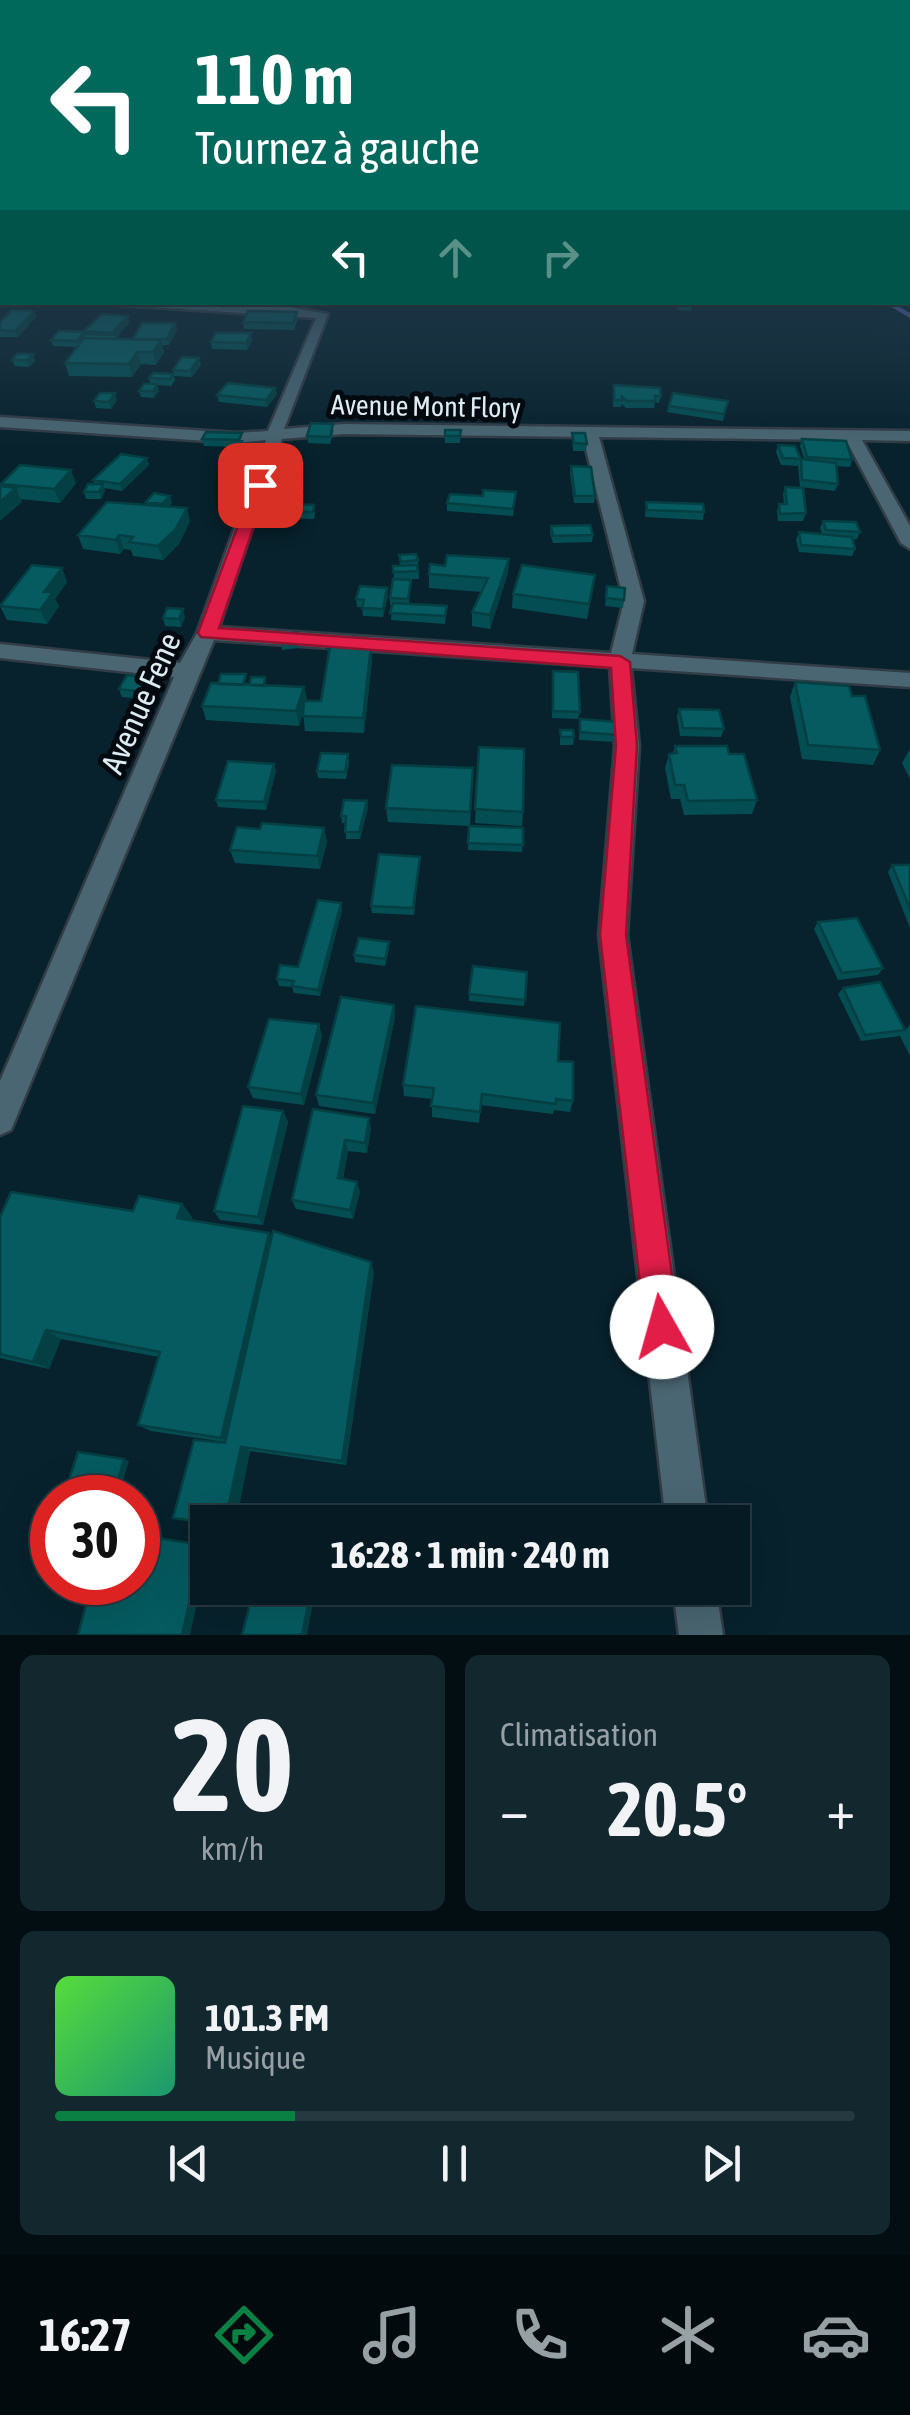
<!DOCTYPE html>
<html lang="fr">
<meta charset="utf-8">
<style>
:root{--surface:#051a22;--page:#13272f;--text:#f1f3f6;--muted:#97a1a5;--line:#263840;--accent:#0b8043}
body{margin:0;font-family:"Asap Condensed",sans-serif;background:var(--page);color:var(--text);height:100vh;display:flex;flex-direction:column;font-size:38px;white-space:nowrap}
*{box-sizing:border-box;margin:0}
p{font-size:32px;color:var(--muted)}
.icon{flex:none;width:55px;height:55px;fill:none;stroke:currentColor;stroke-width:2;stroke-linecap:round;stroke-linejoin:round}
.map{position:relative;height:1635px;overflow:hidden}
.drawer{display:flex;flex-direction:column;gap:20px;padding:20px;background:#030e13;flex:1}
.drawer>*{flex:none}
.guide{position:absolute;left:0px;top:0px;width:910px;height:305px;box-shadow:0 10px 40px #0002,0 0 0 2px var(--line);background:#00695c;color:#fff;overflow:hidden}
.speed{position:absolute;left:30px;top:1475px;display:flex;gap:20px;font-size:50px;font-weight:700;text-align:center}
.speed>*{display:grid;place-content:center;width:130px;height:130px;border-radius:50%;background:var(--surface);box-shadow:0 10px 40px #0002,0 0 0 2px var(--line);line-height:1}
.speed .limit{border:15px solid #d22;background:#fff;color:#111}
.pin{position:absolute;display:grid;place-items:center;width:85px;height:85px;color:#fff;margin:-42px;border-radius:20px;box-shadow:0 5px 15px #0006}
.me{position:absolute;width:110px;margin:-55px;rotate:353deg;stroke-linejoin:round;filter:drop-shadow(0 0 8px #0008)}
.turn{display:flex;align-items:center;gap:35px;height:210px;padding:0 30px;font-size:45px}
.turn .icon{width:130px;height:130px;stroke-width:2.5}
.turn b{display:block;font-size:70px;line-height:85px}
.lanes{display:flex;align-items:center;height:95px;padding:0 30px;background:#0003;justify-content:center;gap:50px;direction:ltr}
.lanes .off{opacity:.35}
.big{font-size:75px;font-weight:700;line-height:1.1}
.drawer .card{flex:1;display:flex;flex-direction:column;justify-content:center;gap:15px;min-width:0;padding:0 35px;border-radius:15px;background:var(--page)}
.drawer .dial{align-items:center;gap:0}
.dial b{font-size:130px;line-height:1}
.song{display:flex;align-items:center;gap:30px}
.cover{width:120px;height:120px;border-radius:15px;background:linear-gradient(135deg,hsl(110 70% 55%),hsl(160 70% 35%))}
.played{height:10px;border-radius:5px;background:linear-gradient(90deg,var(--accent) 30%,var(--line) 30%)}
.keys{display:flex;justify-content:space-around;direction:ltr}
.heat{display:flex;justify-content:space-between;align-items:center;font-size:55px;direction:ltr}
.drawer .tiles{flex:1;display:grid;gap:20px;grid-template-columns:1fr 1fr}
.card:last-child{grid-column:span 2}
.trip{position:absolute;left:190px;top:1505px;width:560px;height:100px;border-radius:0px;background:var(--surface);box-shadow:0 10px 40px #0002,0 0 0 2px var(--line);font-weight:700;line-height:100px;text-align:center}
.tab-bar{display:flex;height:160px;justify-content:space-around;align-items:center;background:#020a0e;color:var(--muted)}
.tab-bar .icon{width:70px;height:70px}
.tab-bar .current{color:var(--accent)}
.tab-bar b{font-size:45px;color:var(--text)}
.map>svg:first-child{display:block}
</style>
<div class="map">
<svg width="910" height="1635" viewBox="0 0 910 1635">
<rect width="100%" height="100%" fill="#07222d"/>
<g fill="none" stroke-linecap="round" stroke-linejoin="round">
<path fill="#575ba7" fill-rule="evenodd" d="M 883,302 L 891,302 L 910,313 L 910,318 Z"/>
<g stroke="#313c46" stroke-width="5">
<path id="minor" d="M 0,296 L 2,302 L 6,303 L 0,304 Z
M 78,302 L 289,307 L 328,314 L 284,429 L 344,424 L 910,431 L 910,441 L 862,440 L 910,526 L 910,549 L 901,543 L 846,440 L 599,437 L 644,601 L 632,654 L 910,673 L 910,687 L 631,668 L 639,746 L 627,935 L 708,1522 L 666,1522 L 599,935 L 615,746 L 610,667 L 214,640 L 11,1130 L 0,1135 L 0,1081 L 174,677 L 0,658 L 0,644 L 180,663 L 197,633 L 266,440 L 237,443 L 0,427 L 0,417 L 237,433 L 268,431 L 316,318 ZM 344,434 L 583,437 L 624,601 L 611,653 L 219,627 L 282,439 Z
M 673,1588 L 716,1588 L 723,1635 L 679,1635 Z"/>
</g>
<use href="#minor" fill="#4a6672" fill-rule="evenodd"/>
</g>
<path fill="#044e53" d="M 678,302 L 693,302 L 691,311 L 678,310 Z
M 34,311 L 36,317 L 18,337 L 0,337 L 0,330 Z
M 298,318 L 294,330 L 244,329 L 243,322 Z
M 130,322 L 118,335 L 119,339 L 133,339 L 175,323 L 177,329 L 169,345 L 162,345 L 164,352 L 156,365 L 141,364 L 132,377 L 69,376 L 65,363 L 77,347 L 53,346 L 51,340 L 84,332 L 85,334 L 84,331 Z
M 252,340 L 247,350 L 212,349 L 211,342 Z
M 33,354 L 35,361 L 29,367 L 15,366 L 12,360 Z
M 201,365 L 192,377 L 174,376 L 173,370 Z
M 173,374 L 175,380 L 171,386 L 157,385 L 159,391 L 154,398 L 141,397 L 139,391 L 150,384 L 149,378 Z
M 614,385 L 661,396 L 659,403 L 655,402 L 654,408 L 626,408 L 622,404 L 621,407 L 613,407 Z
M 275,388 L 277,394 L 267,407 L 219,402 L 217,395 Z
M 117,400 L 111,409 L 96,408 L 94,401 Z
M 728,401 L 723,421 L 667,412 L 669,406 Z
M 334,430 L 330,444 L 308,443 L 307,436 Z
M 445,430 L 461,430 L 460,443 L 445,443 Z
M 572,433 L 587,444 L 586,451 L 573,451 Z
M 202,439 L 244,440 L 240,447 L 204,446 Z
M 802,439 L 852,460 L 850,467 L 836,466 L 838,484 L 835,491 L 800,487 L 798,466 L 781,465 L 776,452 L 778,445 L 804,459 L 800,446 Z
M 147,458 L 149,465 L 122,491 L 104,488 L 105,491 L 101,499 L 86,499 L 84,492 L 95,484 L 93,480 Z
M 571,466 L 595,496 L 594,503 L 574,503 L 570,473 Z
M 76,483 L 60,503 L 20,499 L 22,502 L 3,487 L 1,484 Z
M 785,487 L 806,513 L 803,521 L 778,521 L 777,511 L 779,504 L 784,504 L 783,494 Z
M 303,489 L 304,496 L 302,501 L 284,500 L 283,493 Z
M 516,492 L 513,516 L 447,511 L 447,503 Z
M 146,502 L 172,503 L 169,506 L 190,521 L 179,544 L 163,560 L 133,556 L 131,550 L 124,549 L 120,554 L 83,549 L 78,535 L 147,505 Z
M 646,502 L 704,512 L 703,520 L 645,517 Z
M 275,511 L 315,512 L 314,519 L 276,518 Z
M 823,521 L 860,532 L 857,539 L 852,539 L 855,549 L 852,556 L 799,552 L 796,540 L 799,532 L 822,534 L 820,528 Z
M 551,526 L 593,535 L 592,542 L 553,543 L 550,533 Z
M 399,555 L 418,560 L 419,579 L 404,579 L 411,580 L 409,604 L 447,606 L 445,624 L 391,620 L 392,606 L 390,605 L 390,598 L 394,579 L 393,566 L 400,566 Z
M 509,559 L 508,573 L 490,629 L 472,626 L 472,612 L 482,592 L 429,588 L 429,574 L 445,566 Z
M 62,568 L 67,582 L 55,599 L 59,606 L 47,624 L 7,620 L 0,606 Z
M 607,586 L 625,588 L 623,608 L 605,606 Z
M 387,588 L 388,595 L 383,617 L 363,616 L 362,607 L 357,607 L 356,599 Z
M 593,589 L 587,619 L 512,608 L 513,594 Z
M 185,617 L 181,627 L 165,626 L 163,618 Z
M 297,633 L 299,648 L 282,650 L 280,635 Z
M 371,646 L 372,660 L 364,733 L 305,731 L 303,713 L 299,726 L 206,720 L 202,706 L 248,682 L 247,685 L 304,687 L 307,701 L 321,701 L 329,656 L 327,649 Z
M 553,671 L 580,712 L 578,719 L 552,718 Z
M 795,682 L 852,696 L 880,750 L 873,765 L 802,759 L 790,697 Z
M 160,686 L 153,700 L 122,697 L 119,689 Z
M 679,709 L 724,729 L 721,737 L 680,736 L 677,716 Z
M 580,719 L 618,735 L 617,742 L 579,740 Z
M 560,730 L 574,737 L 573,745 L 560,745 Z
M 675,746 L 729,754 L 757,800 L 752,814 L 684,815 L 680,799 L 671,799 L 665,768 L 669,754 L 673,753 Z
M 479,747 L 523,812 L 522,826 L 475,823 Z
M 910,749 L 910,779 L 902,763 Z
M 348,754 L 349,762 L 346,779 L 318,778 L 317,771 Z
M 274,764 L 276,771 L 266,810 L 218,807 L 216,800 Z
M 473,768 L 470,826 L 388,822 L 386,808 Z
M 368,808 L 360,839 L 346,839 L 346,823 L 342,823 L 341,816 Z
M 469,826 L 523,828 L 522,852 L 468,850 Z
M 324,828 L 327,842 L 320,869 L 235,863 L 230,850 L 260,829 Z
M 420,857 L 414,915 L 372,913 L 371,906 Z
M 892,865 L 910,865 L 910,928 L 888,872 Z
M 342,910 L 320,996 L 294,993 L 292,987 L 279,986 L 277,979 L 298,967 Z
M 818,922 L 883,968 L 878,975 L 838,980 L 814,929 Z
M 389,942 L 389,949 L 385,966 L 355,962 L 354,955 Z
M 527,972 L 524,1006 L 469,1001 L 469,994 Z
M 843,988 L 905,1030 L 910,1025 L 910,1056 L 900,1036 L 861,1041 L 838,994 Z
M 394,1005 L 395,1017 L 375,1114 L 319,1106 L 316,1095 Z
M 322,1036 L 304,1105 L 253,1098 L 248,1087 Z
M 558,1061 L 573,1101 L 570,1112 L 554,1110 L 553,1114 L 481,1105 L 479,1123 L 432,1117 L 432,1099 L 404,1096 L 403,1085 Z
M 313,1109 L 371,1128 L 367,1153 L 348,1151 L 343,1179 L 360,1191 L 353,1219 L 296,1209 L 292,1200 Z
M 283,1111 L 288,1122 L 263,1225 L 220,1220 L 214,1211 Z
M 182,1204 L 192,1217 L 190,1221 L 269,1233 L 272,1238 L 371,1262 L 374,1273 L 346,1465 L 250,1451 L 236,1522 L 208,1523 L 225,1442 L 151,1431 L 138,1425 L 159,1357 L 61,1339 L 49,1369 L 0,1358 L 0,1217 L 133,1211 Z"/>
<path fill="#044043" d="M 34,311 L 36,317 L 18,337 L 15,331 Z
M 128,316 L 130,322 L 114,340 L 112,333 Z
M 175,323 L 177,329 L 169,345 L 167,339 Z
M 251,333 L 252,340 L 247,350 L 246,343 Z
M 161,340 L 164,352 L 156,365 L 153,352 Z
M 137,352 L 141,364 L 132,377 L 129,364 Z
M 33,354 L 35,361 L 29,367 L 27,360 Z
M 199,358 L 201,365 L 192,377 L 190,371 Z
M 157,384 L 159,391 L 154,398 L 153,391 Z
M 275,388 L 277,394 L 267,407 L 266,400 Z
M 115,393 L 117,400 L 111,409 L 109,402 Z
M 147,458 L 149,465 L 122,491 L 120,484 Z
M 71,470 L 76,483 L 60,503 L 54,489 Z
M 103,484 L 105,491 L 101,499 L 99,492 Z
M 16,488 L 22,502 L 0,521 L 0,502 Z
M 170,496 L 172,503 L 164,511 L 162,504 Z
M 187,508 L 190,521 L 179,544 L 163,560 L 158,546 Z
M 119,535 L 124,549 L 120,554 L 116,540 Z
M 509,559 L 508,573 L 490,629 L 490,615 Z
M 62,568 L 67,582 L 55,599 L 59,606 L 47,624 L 40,610 L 44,592 Z
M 387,588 L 388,595 L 383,617 L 383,609 Z
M 183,609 L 185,617 L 181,627 L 179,619 Z
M 371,646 L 372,660 L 364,733 L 363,718 Z
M 158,679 L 160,686 L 153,700 L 150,693 Z
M 304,687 L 307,701 L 299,726 L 296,711 Z
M 274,764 L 276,771 L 266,810 L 264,802 Z
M 367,801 L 368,808 L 360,839 L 359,832 Z
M 324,828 L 327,842 L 320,869 L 317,856 Z
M 341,903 L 342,910 L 320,996 L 318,990 Z
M 394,1005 L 395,1017 L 375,1114 L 373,1103 Z
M 319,1024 L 322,1036 L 304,1105 L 301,1094 Z
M 283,1111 L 288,1122 L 263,1225 L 258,1217 Z
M 369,1118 L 371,1128 L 367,1153 L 365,1143 Z
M 345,1140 L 348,1151 L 341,1188 L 338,1178 Z
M 357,1182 L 360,1191 L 353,1219 L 350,1210 Z
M 182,1204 L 192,1217 L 187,1231 L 177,1218 Z
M 269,1233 L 276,1245 L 231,1443 L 221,1438 Z
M 371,1262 L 374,1273 L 346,1465 L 342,1461 Z
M 46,1330 L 61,1339 L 49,1369 L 33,1362 Z
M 241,1447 L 250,1451 L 236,1522 L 225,1522 Z
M 124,1459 L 129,1461 L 118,1498 L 113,1498 Z
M 202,1545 L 208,1545 L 208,1555 L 190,1635 L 182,1635 Z
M 326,1588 L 330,1588 L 328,1601 L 323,1603 Z
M 314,1598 L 307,1635 L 302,1635 L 309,1600 Z"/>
<path fill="#055b60" stroke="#044043" stroke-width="2.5" d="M 2,239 L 2,253 L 0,253 L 0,241 Z
M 12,310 L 34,311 L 15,331 L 0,330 L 0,322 Z
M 248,311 L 297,312 L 293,323 L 243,322 Z
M 102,314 L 128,316 L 112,333 L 84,331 Z
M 142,323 L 175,323 L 167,339 L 133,339 Z
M 59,331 L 84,332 L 77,341 L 51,340 Z
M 216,333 L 251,333 L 246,343 L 211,342 Z
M 85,334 L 118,335 L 116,339 L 84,338 L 80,340 Z
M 84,338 L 161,340 L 153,352 L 137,352 L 129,364 L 65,363 Z
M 17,354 L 33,354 L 27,360 L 12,360 Z
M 182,357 L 199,358 L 190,371 L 173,370 Z
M 153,373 L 173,374 L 170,379 L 149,378 Z
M 228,383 L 275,388 L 266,400 L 217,395 Z
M 144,384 L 157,384 L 153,391 L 139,391 Z
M 614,385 L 660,388 L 661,396 L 655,396 L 655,401 L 627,401 L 622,397 L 622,400 L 614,400 Z
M 100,393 L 115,393 L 109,402 L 94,401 Z
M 673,393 L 728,401 L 724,414 L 669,406 Z
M 311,423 L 333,424 L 330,437 L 307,436 Z
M 445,430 L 461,430 L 460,436 L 445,436 Z
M 206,432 L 242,433 L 239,440 L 202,439 Z
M 572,433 L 585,433 L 587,444 L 574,443 Z
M 802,439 L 846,441 L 852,460 L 807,457 Z
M 778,445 L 795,446 L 801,459 L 783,458 Z
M 121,454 L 147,458 L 120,484 L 93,480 Z
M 801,459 L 836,463 L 838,484 L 802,480 Z
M 20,465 L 71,470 L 54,489 L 1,484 Z
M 571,466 L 591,467 L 595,496 L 575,496 Z
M 88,484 L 103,484 L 99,492 L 84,492 Z
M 0,486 L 16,488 L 0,502 Z
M 785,487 L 803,488 L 806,513 L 780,514 L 779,504 L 787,504 Z
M 285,488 L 303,489 L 301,494 L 283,493 Z
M 483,490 L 516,492 L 513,509 L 447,503 L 450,494 L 483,496 Z
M 154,493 L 170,496 L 162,504 L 146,502 Z
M 107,502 L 187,508 L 175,530 L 158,546 L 129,542 L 133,537 L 119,535 L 116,540 L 78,535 Z
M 646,502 L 703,504 L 704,512 L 647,510 Z
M 278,503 L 314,505 L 313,512 L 275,511 Z
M 823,521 L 856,522 L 860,532 L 826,530 Z
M 590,525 L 593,535 L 553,536 L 551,526 Z
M 799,532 L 852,537 L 855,549 L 801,545 Z
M 416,554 L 418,560 L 401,562 L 399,555 Z
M 447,555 L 509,559 L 490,615 L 472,612 L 488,578 L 429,574 L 430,564 L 445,566 Z
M 32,565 L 62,568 L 44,592 L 53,592 L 40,610 L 0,606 Z
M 417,565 L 418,571 L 393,572 L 393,566 Z
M 522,565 L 595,575 L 589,604 L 513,594 Z
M 393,579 L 411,580 L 408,599 L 390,598 Z
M 360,586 L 387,588 L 383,609 L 362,608 L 364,600 L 356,599 Z
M 607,586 L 625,588 L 624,600 L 606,598 Z
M 393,603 L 447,606 L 445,616 L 390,613 Z
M 167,608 L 183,609 L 179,619 L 163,618 Z
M 297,633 L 298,641 L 280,643 L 280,635 Z
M 329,637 L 366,638 L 365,646 L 330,646 L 330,649 L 327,649 Z
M 330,646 L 371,646 L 363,718 L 303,716 L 304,701 L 321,701 Z
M 553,671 L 578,672 L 580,712 L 553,711 Z
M 221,674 L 246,674 L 243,685 L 218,684 Z
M 127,675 L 158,679 L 150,693 L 119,689 Z
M 251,677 L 265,677 L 264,686 L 250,685 Z
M 795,682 L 849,686 L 852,696 L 865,696 L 880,750 L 808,745 Z
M 211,683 L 304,687 L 296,711 L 202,706 Z
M 679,709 L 719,710 L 724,729 L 683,728 Z
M 580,719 L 618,722 L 618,735 L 580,732 Z
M 560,730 L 573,730 L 574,737 L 561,737 Z
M 675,746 L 727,746 L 729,754 L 744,754 L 757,800 L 688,801 L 684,785 L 675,785 L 669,754 L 677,753 Z
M 479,747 L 524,749 L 523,812 L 475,809 Z
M 321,753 L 348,754 L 345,772 L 317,771 Z
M 228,761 L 274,764 L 264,802 L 216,800 Z
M 392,765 L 473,768 L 470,812 L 386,808 Z
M 344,800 L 367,801 L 359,832 L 345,832 L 346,816 L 341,816 Z
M 262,823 L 324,828 L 317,856 L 230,850 L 237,827 L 260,829 Z
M 469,826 L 523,828 L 523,845 L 468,843 Z
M 379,854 L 420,857 L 413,908 L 371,906 Z
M 892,865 L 910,865 L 910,909 Z
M 318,900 L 341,903 L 318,990 L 292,986 L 294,981 L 277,979 L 280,965 L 298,967 Z
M 857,918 L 883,968 L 842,973 L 818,922 Z
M 359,938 L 389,942 L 385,959 L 354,955 Z
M 473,966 L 527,972 L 525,1000 L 469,994 Z
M 880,982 L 905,1030 L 865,1035 L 843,988 Z
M 341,997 L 394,1005 L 373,1103 L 316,1095 Z
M 416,1006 L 560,1023 L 558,1061 L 573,1062 L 573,1101 L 556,1099 L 556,1104 L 482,1094 L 480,1112 L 431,1106 L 434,1088 L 403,1085 Z
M 269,1019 L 319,1024 L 301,1094 L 248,1087 Z
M 243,1106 L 283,1111 L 258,1217 L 214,1211 Z
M 313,1109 L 369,1118 L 365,1143 L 345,1140 L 338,1178 L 357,1182 L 350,1210 L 292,1200 Z
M 11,1192 L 133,1211 L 139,1196 L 182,1204 L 177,1218 L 269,1233 L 221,1438 L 138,1425 L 160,1352 L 46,1330 L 33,1362 L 0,1354 L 0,1217 Z
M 273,1231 L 371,1262 L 342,1461 L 241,1447 L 225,1522 L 208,1523 L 173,1518 L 194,1440 L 225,1443 Z
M 78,1452 L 124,1459 L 113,1498 L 63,1498 Z
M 138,1535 L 202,1545 L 182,1635 L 78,1635 L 92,1582 L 138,1582 Z
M 254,1588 L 326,1588 L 323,1603 L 309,1600 L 302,1635 L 242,1635 Z"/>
<linearGradient id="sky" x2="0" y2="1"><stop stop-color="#041319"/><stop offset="0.49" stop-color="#2b4457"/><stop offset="1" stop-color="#2b4457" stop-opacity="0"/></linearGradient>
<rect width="910" height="448" fill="url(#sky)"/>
<path fill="#e11d48" stroke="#92132f" stroke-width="2.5" d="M 260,480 L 268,485 L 219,628 L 620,656 L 630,662 L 637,746 L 626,935 L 679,1327 L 674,1339 L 662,1344 L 650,1339 L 645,1327 L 600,935 L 616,746 L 611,668 L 201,637 L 198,633 L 253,485 Z"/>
<g text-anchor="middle" stroke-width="10" stroke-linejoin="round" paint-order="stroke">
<g font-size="28" fill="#ddecf3" stroke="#020a0f">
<text transform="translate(426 406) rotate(1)" y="10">Avenue Mont Flory</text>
</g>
<g font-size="32" fill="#ddecf3" stroke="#020a0f">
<text transform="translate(141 703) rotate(-66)" y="11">Avenue Fene</text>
</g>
</g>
</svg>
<div class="speed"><div class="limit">30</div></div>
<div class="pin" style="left:260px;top:485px;background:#d93025"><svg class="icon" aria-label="arrive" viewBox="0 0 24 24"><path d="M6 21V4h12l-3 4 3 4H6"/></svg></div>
<svg class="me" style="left:662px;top:1327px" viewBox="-20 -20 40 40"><circle r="19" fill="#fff"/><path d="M0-13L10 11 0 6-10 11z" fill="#e11d48"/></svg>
<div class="trip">16:28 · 1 min · 240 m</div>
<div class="guide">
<div class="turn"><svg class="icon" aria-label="left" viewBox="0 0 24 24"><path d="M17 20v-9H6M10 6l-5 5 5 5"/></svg><div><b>110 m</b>Tournez à gauche</div></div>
<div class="lanes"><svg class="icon" aria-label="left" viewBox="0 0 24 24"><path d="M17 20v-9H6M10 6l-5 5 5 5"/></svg><svg class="icon off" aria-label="ahead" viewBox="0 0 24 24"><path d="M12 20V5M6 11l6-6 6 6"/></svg><svg class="icon off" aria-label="right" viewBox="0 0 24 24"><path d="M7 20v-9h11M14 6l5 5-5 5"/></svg></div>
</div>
</div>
<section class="drawer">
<div class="tiles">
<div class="card dial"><b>20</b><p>km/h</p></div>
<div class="card"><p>Climatisation</p>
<div class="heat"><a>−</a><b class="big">20.5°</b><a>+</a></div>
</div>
<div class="card">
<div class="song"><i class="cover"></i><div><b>101.3 FM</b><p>Musique</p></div></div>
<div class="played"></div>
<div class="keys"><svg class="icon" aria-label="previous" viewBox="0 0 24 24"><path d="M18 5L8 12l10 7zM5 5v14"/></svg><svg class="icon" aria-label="pause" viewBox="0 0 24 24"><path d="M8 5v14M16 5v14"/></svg><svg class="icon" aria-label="next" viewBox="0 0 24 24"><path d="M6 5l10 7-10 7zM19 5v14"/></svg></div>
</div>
</div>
</section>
<nav class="tab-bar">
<b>16:27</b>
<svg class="icon current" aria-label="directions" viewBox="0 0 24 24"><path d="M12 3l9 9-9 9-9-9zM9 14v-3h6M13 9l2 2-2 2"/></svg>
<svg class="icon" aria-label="music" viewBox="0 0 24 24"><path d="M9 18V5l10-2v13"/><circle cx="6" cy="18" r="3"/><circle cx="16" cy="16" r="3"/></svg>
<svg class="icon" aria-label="phone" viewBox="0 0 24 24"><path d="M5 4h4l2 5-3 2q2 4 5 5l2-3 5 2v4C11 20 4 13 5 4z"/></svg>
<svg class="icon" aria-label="climate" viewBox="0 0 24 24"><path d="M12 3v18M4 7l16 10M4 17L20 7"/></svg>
<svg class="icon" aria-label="car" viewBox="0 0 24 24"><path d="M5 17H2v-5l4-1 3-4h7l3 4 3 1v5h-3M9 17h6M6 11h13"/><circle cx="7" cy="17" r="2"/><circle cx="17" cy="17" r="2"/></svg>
</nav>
